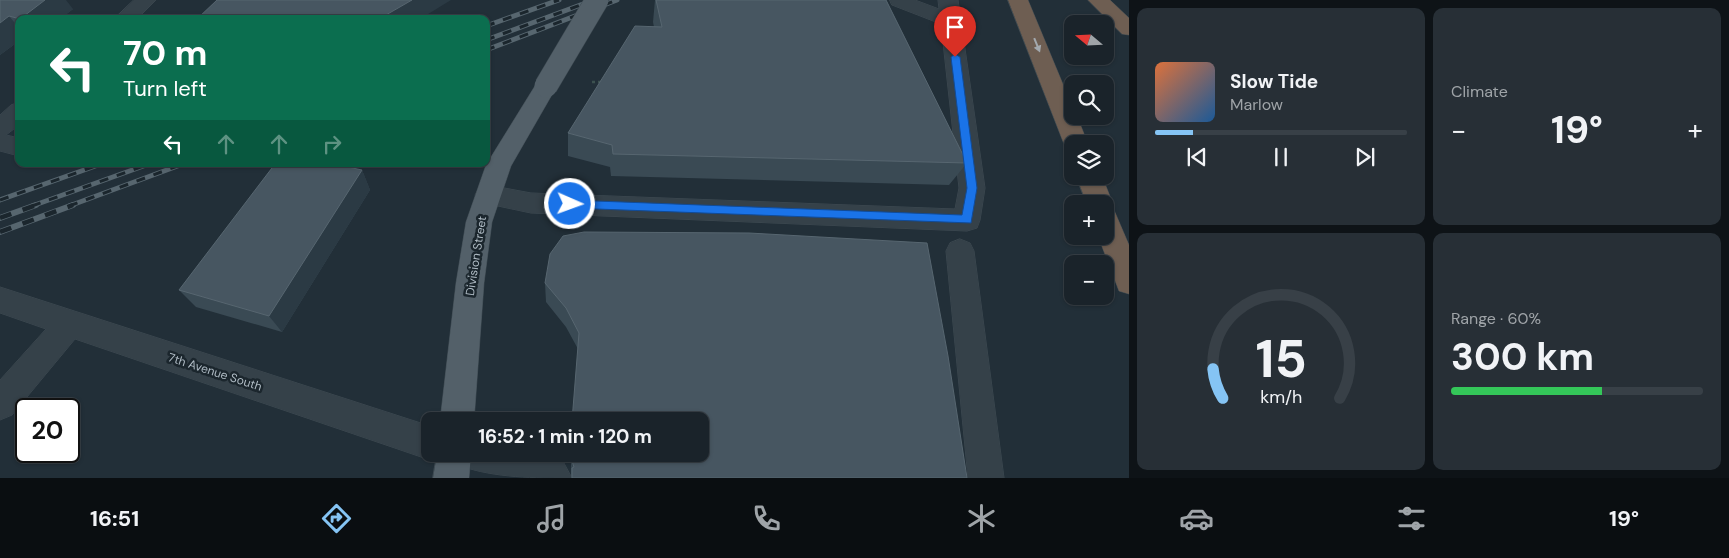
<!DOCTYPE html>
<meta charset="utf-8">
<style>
:root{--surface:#1a232a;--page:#272f36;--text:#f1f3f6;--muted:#9fa4a8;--line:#384047;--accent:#85c4f4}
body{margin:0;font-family:"DM Sans",sans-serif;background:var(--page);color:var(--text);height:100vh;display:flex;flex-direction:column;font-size:19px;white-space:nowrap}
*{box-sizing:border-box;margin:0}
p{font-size:16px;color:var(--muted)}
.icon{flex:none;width:28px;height:28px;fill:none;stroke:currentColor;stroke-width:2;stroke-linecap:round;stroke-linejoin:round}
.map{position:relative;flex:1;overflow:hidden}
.drawer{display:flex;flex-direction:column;gap:8px;padding:8px;background:#0e1317;width:600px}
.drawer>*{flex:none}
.guide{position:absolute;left:15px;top:15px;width:475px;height:152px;border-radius:10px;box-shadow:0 1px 4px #0004,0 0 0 1px var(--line);background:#0b6e4f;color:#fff;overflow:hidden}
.needle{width:32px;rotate:289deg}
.buttons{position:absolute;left:1064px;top:15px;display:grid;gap:10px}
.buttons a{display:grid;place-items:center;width:50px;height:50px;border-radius:10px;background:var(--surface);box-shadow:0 1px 4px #0004,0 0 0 1px var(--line);font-size:25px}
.speed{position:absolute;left:15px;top:398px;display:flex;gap:10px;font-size:25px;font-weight:700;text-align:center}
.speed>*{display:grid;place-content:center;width:65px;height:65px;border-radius:50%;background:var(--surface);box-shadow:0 1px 4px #0004,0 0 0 1px var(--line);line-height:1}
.speed .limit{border:2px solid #111;border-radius:8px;background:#fff;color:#111}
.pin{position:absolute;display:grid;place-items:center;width:42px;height:42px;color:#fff;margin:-51px -21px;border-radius:50% 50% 50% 0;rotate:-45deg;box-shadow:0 0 5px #0007}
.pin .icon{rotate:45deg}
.me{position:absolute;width:55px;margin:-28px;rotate:92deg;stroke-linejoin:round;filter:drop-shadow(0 0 4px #0008)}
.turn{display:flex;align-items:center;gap:18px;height:105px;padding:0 25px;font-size:22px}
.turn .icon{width:65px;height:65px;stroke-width:2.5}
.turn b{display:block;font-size:35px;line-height:42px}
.lanes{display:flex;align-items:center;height:48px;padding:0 25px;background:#0003;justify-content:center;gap:25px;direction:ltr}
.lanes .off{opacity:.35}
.big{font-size:38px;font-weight:700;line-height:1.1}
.drawer .tile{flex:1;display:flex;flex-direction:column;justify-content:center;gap:8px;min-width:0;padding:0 18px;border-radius:10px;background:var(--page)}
.drawer .dial{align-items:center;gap:0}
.dial svg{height:130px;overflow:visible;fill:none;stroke:var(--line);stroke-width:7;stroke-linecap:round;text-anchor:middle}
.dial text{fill:var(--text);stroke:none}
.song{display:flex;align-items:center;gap:15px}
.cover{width:60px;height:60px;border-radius:8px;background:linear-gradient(135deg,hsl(20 70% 55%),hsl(210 70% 35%))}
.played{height:5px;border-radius:2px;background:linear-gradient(90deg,var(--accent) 15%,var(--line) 15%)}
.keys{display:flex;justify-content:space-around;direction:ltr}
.heat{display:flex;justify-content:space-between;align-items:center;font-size:28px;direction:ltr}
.charge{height:8px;border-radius:4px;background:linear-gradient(90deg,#34c759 60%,var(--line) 0)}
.drawer .tiles{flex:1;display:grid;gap:8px;grid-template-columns:repeat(2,1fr)}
.trip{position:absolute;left:421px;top:412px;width:288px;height:50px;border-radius:10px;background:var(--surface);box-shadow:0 1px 4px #0004,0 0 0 1px var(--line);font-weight:700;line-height:50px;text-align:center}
.dock{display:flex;height:80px;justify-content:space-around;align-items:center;background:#0a0e11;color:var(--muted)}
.dock .icon{width:35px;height:35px}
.dock .selected{color:var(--accent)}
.dock b{font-size:22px;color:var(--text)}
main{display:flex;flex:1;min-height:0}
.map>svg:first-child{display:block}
</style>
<main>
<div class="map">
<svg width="1129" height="478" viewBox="0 0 1129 478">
<rect width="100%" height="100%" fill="#222f38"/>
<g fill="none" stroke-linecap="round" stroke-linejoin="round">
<g stroke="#3e4a52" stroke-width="1">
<path id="minor" d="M 134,0 L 156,0 L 137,19 L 114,19 Z
M 890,0 L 915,0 L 939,9 L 938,0 L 958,0 L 985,188 L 980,220 L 977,228 L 967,231 L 531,213 L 479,202 L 475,195 L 479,188 L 488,185 L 531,193 L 955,209 L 959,188 L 941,24 L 892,5 Z
M 19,103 L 19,125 L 6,135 L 19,138 L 19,156 L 0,151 L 0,115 L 11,105 Z
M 960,239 L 970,243 L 974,251 L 1004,478 L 968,478 L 946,251 L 950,243 Z
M 0,287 L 430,426 L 430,454 L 443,454 L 430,460 L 75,339 L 12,415 L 0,420 L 0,380 L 46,329 L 0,313 Z
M 456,454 L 559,454 L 572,478 C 535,478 495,478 461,466 Z"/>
</g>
<g stroke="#3e4a52" stroke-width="1">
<path id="major" d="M 546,78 L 554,81 L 557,86 L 511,166 L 492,222 L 484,283 L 474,421 L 440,421 L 456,283 L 466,222 L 486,165 L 538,81 Z
M 437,454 L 471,454 L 469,478 L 433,478 Z"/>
</g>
<g stroke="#404c53" stroke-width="1">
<path id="highway" d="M 1008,0 L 1028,0 L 1072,106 L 1072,116 L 1077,116 L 1088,144 L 1072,144 L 1072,152 L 1067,150 L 1064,144 Z
M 1088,0 L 1110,0 L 1129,18 L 1129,35 L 1122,34 Z
M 1076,176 L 1102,176 L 1113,204 L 1111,209 L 1114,210 L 1129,245 L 1129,294 L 1119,291 L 1098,236 L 1105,236 L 1105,204 L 1087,204 Z"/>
</g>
<path stroke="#3c514f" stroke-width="2.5" stroke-dasharray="3 3" stroke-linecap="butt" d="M 592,82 L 604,82"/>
<use href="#minor" fill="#354149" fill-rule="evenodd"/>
<use href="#major" fill="#536069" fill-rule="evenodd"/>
<use href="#highway" fill="#6e5e52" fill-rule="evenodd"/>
<g stroke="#57666f" stroke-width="5">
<path id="rail-far1" d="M 486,26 L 559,0
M 486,40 L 594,0
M 486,50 L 617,0
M 0,200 L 101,164
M 32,206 L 149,164
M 69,206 L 183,164"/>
</g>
<g stroke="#57666f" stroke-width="6">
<path id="rail" d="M 0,218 L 36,205
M 0,232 L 73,205"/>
</g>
<use href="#rail-far1" stroke="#1b262d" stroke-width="3" stroke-dasharray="9" stroke-linecap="butt"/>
<use href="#rail" stroke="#1b262d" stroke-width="4.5" stroke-dasharray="12" stroke-linecap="butt"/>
<g stroke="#3e4a52" stroke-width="24" stroke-linecap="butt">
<path id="major-bridge" d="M 546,86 L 597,0"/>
</g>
<use href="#major-bridge" stroke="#536069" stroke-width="23"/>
</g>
<path fill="#3a4a54" d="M 0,0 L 73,9 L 60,19 L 19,19 L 19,41 L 0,55 Z
M 655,0 L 886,0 L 967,163 L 949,185 L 611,176 L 610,167 L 568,156 L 568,133 L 654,27 L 653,22 Z
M 362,170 L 370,190 L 282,332 L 196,307 L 179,290 Z
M 545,283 L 967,478 L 571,478 L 571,454 L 700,454 L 578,349 L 566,327 L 546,302 Z"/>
<path fill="#2b3a44" d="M 45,0 L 66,0 L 73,9 L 60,19 L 20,19 Z
M 412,0 L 451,0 L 420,19 L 379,19 Z
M 9,16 L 19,28 L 19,41 L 0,55 L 0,23 Z
M 362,170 L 370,190 L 282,332 L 269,316 Z"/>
<path fill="#475661" stroke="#576670" d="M 0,0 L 45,0 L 20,19 L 9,16 L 0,23 Z
M 217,0 L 412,0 L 379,19 L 197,19 Z
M 656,0 L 886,0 L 967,163 L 613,154 L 612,145 L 568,133 L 635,26 L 662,27 Z
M 275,164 L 334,164 L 362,170 L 269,316 L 179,290 Z
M 584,232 L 749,233 L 927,243 L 948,356 L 967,478 L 572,478 L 572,468 L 574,467 L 572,461 L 572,454 L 700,454 L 700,421 L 572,421 L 579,333 L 566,308 L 545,283 L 550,254 L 563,236 Z"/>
<defs><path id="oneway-solid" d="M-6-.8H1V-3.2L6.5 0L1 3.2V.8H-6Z" transform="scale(1.25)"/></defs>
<use fill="#a3a9ae" href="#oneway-solid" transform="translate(1037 45) rotate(68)"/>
<path fill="#1a73e8" stroke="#114b97" d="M 955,54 L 960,57 L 977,188 L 971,223 L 570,208 L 565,204 L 570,200 L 962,215 L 967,188 L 951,57 Z"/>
<g text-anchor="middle" stroke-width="5" stroke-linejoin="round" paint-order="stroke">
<g font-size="12" fill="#b0bcc5" stroke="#1b262d">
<text transform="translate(476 256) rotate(-81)" y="4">Division Street</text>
<text transform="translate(215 372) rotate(18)" y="4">7th Avenue South</text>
</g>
</g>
</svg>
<div class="buttons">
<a><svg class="needle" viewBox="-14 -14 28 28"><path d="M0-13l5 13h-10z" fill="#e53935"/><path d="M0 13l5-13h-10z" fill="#9fa4a8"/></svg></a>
<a><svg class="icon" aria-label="search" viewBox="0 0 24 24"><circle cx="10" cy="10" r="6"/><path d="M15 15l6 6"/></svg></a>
<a><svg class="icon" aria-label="layers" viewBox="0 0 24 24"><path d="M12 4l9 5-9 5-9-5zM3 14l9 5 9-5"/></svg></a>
<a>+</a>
<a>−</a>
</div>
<div class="speed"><div class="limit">20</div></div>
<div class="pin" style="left:955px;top:57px;background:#d93025"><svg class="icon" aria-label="arrive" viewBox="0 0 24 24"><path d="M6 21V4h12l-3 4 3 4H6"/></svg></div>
<svg class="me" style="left:570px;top:204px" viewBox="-20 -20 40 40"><circle r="17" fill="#1a73e8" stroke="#fff" stroke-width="3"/><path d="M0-11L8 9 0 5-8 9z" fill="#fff"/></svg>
<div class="trip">16:52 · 1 min · 120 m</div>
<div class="guide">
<div class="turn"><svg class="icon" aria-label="left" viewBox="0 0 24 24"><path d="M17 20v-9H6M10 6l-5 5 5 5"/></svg><div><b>70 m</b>Turn left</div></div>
<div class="lanes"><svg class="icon" aria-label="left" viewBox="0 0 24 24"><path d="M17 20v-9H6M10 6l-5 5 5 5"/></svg><svg class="icon off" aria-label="ahead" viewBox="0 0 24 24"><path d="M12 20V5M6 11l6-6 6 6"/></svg><svg class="icon off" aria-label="ahead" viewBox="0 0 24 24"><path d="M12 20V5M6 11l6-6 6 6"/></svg><svg class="icon off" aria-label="right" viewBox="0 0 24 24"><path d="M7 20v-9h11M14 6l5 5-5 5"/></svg></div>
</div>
</div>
<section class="drawer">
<div class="tiles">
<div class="tile">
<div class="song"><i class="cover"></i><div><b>Slow Tide</b><p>Marlow</p></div></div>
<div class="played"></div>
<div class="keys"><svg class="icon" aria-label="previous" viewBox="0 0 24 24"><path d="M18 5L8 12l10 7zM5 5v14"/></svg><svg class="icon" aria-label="pause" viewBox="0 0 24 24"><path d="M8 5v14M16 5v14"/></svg><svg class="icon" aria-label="next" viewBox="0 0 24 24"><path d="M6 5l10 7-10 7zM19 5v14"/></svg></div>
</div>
<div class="tile"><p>Climate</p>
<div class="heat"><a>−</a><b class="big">19°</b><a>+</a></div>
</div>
<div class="tile dial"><svg viewBox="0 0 100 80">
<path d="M14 69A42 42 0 1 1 86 69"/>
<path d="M14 69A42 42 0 0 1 8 51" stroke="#85c4f4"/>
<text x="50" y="56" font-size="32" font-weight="700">15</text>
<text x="50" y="72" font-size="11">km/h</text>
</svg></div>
<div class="tile"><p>Range · 60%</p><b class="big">300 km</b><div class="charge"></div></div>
</div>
</section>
</main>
<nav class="dock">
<b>16:51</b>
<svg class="icon selected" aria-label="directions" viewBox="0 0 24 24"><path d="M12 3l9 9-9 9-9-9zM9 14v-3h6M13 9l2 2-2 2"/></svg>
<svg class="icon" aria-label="music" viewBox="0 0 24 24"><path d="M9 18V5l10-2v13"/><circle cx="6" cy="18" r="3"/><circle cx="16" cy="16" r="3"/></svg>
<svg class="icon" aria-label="phone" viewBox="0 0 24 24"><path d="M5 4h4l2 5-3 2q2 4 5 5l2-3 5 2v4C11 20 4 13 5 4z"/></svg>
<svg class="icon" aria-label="climate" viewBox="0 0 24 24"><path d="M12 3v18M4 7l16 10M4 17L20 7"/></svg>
<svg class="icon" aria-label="car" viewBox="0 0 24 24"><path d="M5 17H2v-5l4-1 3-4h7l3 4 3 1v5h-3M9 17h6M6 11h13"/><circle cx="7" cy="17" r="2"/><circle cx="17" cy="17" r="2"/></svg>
<svg class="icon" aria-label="filters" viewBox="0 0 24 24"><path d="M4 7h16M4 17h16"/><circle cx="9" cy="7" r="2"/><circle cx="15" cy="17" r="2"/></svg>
<b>19°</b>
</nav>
